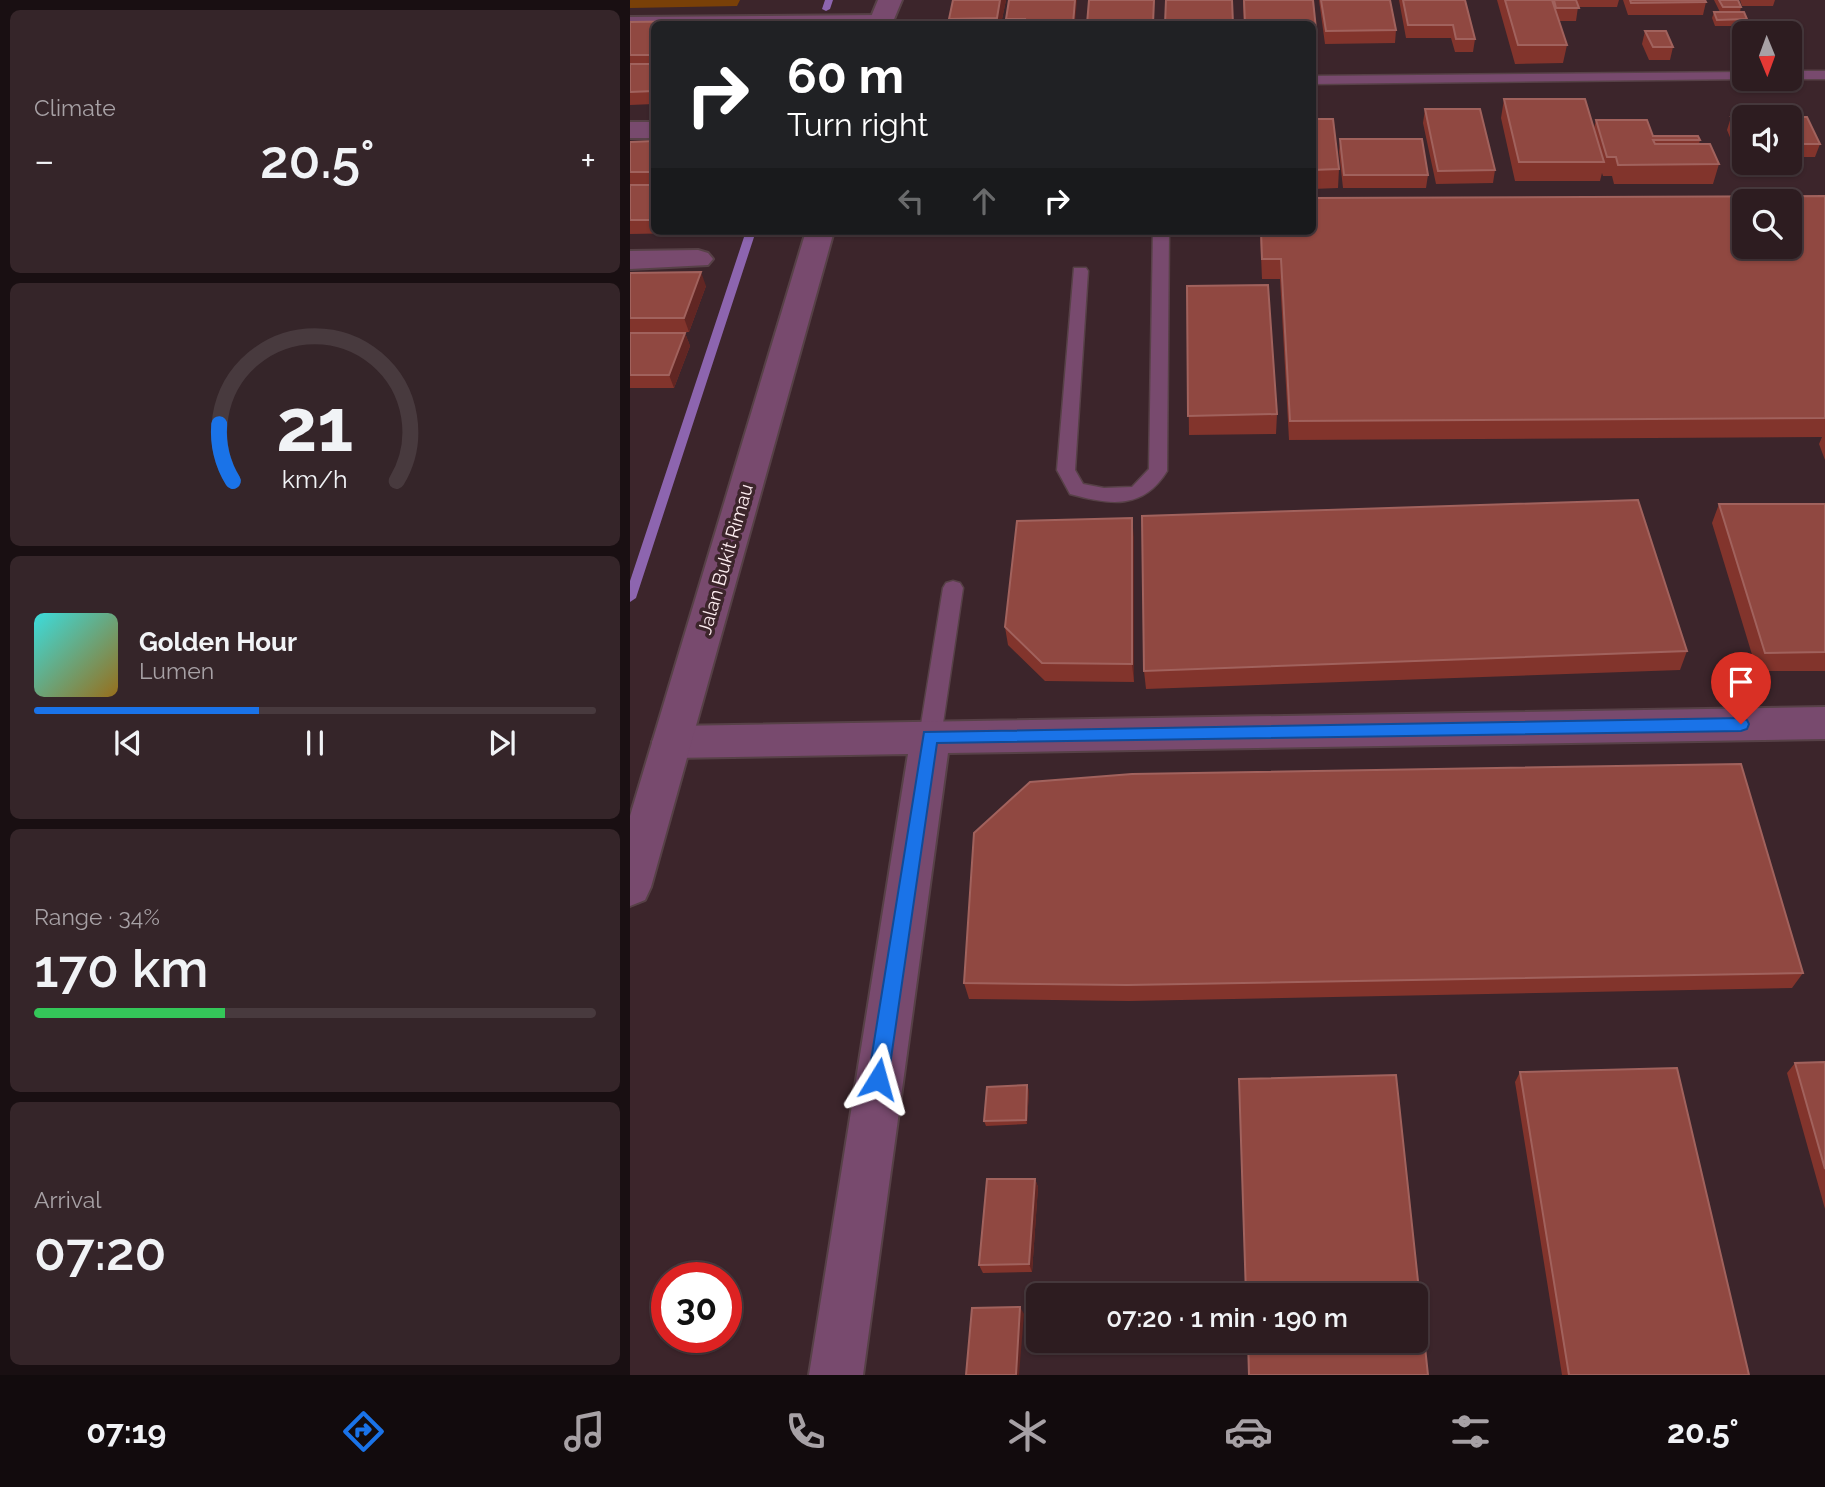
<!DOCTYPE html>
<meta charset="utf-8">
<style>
:root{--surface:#2d1c20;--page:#352529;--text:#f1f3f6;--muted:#a7a1a5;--line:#483a3e;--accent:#1a73e8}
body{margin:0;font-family:Raleway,sans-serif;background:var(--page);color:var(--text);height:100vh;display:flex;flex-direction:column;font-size:26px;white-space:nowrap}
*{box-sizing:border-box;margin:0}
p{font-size:23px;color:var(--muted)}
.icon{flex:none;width:38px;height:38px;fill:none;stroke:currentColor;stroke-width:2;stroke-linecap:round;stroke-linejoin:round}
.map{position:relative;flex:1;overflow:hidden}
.details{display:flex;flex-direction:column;gap:10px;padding:10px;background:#190f12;width:630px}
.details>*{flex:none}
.banner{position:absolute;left:21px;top:21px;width:665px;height:214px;border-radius:10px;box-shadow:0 2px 5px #0004,0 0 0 2px var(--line);background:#202124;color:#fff;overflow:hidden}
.needle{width:46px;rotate:179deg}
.fabs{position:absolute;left:1102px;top:21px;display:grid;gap:14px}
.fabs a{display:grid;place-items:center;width:70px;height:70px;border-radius:10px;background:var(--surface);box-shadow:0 2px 5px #0004,0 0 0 2px var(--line);font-size:35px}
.speed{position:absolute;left:21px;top:1262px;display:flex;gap:14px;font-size:35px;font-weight:700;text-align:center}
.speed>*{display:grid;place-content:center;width:91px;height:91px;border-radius:50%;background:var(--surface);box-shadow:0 2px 5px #0004,0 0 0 2px var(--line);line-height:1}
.speed .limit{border:10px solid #d22;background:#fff;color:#111}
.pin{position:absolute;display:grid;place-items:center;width:60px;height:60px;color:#fff;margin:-72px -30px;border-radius:50% 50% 50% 0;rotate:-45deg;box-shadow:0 0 7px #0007}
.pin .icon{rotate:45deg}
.me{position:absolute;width:77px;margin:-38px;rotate:8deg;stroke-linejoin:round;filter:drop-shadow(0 0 5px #0008)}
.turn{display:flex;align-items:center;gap:24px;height:147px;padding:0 21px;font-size:32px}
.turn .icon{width:91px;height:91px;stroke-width:2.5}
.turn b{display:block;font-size:49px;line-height:60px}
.lanes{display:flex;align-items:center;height:66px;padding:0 21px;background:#0003;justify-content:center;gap:35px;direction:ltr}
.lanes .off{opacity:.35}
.big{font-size:52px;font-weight:600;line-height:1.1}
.details .card{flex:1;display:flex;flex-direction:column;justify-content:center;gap:10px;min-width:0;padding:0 24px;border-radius:10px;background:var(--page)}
.details .dial{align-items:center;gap:0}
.dial svg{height:182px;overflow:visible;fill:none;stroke:var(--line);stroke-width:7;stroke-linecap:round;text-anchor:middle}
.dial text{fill:var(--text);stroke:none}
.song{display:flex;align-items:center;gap:21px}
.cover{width:84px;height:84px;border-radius:10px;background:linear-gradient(135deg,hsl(180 70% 55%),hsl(40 70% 35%))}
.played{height:7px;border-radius:4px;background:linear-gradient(90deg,var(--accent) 40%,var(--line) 40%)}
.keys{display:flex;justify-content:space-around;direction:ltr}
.heat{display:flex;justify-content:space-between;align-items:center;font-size:38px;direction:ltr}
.charge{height:10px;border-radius:5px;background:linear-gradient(90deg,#34c759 34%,var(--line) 0)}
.trip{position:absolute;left:396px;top:1283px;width:402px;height:70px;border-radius:10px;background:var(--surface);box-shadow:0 2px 5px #0004,0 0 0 2px var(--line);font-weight:600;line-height:70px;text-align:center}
.dock{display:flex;height:112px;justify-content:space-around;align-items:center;background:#120b0d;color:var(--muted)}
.dock .icon{width:49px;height:49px}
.dock .current{color:var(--accent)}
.dock b{font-size:32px;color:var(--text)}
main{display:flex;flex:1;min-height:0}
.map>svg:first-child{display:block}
</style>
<main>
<section class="details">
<div class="card"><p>Climate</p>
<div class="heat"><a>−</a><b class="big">20.5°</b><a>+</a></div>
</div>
<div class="card dial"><svg viewBox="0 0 100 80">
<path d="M14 69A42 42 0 1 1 86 69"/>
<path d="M14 69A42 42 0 0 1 8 44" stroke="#1a73e8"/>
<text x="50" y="56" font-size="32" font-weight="700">21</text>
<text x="50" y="72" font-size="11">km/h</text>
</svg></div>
<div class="card">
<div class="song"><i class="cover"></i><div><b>Golden Hour</b><p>Lumen</p></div></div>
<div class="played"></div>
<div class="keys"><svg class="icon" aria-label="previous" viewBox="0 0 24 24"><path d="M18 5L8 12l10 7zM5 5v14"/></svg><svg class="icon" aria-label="pause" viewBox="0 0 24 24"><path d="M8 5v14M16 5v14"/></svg><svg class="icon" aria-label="next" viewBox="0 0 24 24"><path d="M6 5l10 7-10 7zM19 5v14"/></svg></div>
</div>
<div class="card"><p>Range · 34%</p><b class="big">170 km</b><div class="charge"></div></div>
<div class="card"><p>Arrival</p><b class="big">07:20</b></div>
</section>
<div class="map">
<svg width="1195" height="1375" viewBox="0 0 1195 1375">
<rect width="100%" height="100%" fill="#3c252b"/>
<path fill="#794008" d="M 0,0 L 110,0 L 107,6 L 0,8 Z"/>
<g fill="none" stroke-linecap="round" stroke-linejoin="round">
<path fill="#8d65af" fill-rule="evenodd" d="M 195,0 L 203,0 L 200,9 L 196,11 L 192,9 Z
M 116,231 L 126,231 L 6,598 L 0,602 L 0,581 Z"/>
<g stroke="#574147" stroke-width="3">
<path id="service" d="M 1160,71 L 1195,71 L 1195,79 L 1160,79 Z
M 1115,72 L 1115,79 L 1120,79 L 682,84 L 682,76 Z
M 523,231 L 539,231 L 537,471 C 513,510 480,505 440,494 L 427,470 L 444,268 L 456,268 L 458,271 L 445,470 L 453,484 L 474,488 L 502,487 L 519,469 Z
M 323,581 L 330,583 L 333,588 L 311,737 L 308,743 L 300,746 L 292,743 L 289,737 L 313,588 L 316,583 Z"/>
</g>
<g stroke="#574147" stroke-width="4">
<path id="minor" d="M 251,15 L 260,17 L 263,22 L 261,24 L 24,24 L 24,31 L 0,31 L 0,17 Z
M 0,122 L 24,122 L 24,138 L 0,138 Z
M 68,250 L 78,253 L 83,259 L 78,265 L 0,269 L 0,251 Z
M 1195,707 L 1195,739 L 318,753 L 233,1375 L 179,1375 L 278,754 L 42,758 L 28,753 L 22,742 L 28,731 L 42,726 Z"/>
</g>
<g stroke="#574147" stroke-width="4">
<path id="tertiary" d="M 248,0 L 272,0 L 262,24 L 238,24 Z
M 176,231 L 204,231 L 21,887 L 15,900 L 0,906 L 0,816 Z"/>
</g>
<use href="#service" fill="#784a6e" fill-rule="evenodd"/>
<use href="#minor" fill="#784a6e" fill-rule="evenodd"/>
<use href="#tertiary" fill="#784a6e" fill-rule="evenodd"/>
</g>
<path fill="#82342c" d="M 376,0 L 371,24 L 320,24 L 319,19 Z
M 379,0 L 445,24 L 377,24 L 376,19 Z
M 613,0 L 683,0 L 686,29 L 685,42 L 682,42 L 682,24 L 614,24 Z
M 689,0 L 760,0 L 766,30 L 765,43 L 695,44 Z
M 769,0 L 835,0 L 845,39 L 843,52 L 825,52 L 821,38 L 776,38 Z
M 867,0 L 989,0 L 987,7 L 948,7 L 946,21 L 929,21 L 937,45 L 933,63 L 885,64 Z
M 993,0 L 1075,0 L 1076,2 L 1073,15 L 998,15 Z
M 1084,0 L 1108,0 L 1111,7 L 1110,12 L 1117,19 L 1116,26 L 1085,26 L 1082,18 L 1084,12 L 1090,12 Z
M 1110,0 L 1145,0 L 1143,6 L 1112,6 Z
M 148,20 L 149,24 L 24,24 L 24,104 L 0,105 L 0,22 Z
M 1015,31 L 1043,47 L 1040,60 L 1019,60 L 1012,44 Z
M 874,99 L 964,128 L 966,120 L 1023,136 L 1070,140 L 1069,144 L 1089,164 L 1083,184 L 984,184 L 982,176 L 973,176 L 972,173 L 970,181 L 885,181 L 871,118 Z
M 795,109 L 865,170 L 863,183 L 806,184 L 793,123 Z
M 1101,117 L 1177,117 L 1190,144 L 1185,157 L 1160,157 L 1160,117 L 1115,117 L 1115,157 L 1108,157 L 1097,130 Z
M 682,119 L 709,169 L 708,188 L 682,189 Z
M 710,139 L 798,175 L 796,188 L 713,188 L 709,152 Z
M 24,141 L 24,185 L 0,185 L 0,142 Z
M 0,185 L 24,185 L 24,231 L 121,231 L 119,237 L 58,237 L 56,233 L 0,234 Z
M 1195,196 L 1195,460 L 1189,444 L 1192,437 L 659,440 L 650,279 L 632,279 L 630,231 L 682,231 Z
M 0,273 L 76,286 L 59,332 L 0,332 Z
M 557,286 L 647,414 L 646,434 L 559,435 Z
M 0,333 L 55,333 L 60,346 L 44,388 L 0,388 Z
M 1089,504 L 1195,504 L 1195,671 L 1127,671 L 1082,523 Z
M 504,537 L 504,682 L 415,681 L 378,645 L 375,627 Z
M 1057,651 L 1050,670 L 516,689 L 514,671 Z
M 1173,973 L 1162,988 L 499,1001 L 339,999 L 334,983 Z
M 1195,1062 L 1195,1209 L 1157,1073 L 1165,1063 Z
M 890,1072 L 1119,1375 L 932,1375 L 885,1082 Z
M 399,1090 L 397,1124 L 356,1126 L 354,1121 Z
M 405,1179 L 408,1187 L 402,1272 L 353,1273 L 349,1265 Z"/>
<path fill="#612623" d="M 370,0 L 376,0 L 371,24 L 368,24 L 367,18 Z
M 445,0 L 447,0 L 445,24 L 443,24 Z
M 71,272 L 76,286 L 59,332 L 54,318 Z
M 55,333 L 60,346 L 44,388 L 39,375 Z
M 502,518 L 504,537 L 504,682 L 502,664 Z
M 397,1085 L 399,1090 L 397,1124 L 396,1120 Z
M 405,1179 L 408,1187 L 402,1272 L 399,1264 Z
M 390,1307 L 394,1314 L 389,1375 L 386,1375 Z"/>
<path fill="#904841" stroke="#a1625d" stroke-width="2" fill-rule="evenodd" d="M 323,0 L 370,0 L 367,18 L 319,19 Z
M 379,0 L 445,0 L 443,24 L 394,24 L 395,19 L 376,19 Z
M 459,0 L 524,0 L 523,24 L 457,24 Z
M 536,0 L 602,0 L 603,24 L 535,24 Z
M 614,0 L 683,0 L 686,29 L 682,29 L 682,24 L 615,24 Z
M 691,0 L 760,0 L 766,30 L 696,31 Z
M 773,0 L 835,0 L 845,39 L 826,39 L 823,25 L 778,25 Z
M 875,0 L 922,0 L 937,45 L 888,45 Z
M 924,0 L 946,0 L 949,8 L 926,8 Z
M 1000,0 L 1075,0 L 1076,2 L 1001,3 Z
M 1089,0 L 1108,0 L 1111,7 L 1093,7 Z
M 1084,12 L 1114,12 L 1117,19 L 1087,20 Z
M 148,20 L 147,24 L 24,24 L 24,55 L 0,55 L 0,22 Z
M 1015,31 L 1036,31 L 1043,47 L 1023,47 Z
M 0,64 L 24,64 L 24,91 L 0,92 Z
M 874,99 L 955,99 L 974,162 L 889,162 Z
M 795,109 L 850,109 L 865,170 L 808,171 Z
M 1101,117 L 1177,117 L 1190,144 L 1160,144 L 1160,117 L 1115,117 L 1115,144 L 1112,144 Z
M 682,119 L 703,119 L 709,169 L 682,170 Z
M 966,120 L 1017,120 L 1023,136 L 1068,136 L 1070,140 L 1023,140 L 1025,144 L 1080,144 L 1089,164 L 988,165 L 986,157 L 977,157 Z
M 710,139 L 792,139 L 798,175 L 714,175 Z
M 24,141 L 24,172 L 0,172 L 0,142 Z
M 0,185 L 24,185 L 24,220 L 0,220 Z
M 1195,196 L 1195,418 L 660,421 L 651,259 L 632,259 L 631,231 L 682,231 L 682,198 ZM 1115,201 L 1160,201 L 1160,247 L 1115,247 Z
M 71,272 L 54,318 L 0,318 L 0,273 Z
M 638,285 L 647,414 L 558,416 L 557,286 Z
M 0,333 L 55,333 L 39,375 L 0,375 Z
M 1008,500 L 1057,651 L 514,671 L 512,516 Z
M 1089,504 L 1195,504 L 1195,652 L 1135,653 Z
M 502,518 L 502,664 L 412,663 L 375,627 L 387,521 Z
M 1111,764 L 1173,973 L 497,985 L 334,983 L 344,833 L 400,782 L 502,774 Z
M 1195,1062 L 1195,1169 L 1165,1063 Z
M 1047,1068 L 1119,1375 L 939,1375 L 890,1072 Z
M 766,1075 L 798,1375 L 619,1375 L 618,1340 L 786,1340 L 786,1295 L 616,1295 L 609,1079 Z
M 397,1085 L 396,1120 L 354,1121 L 357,1087 Z
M 357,1179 L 405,1179 L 399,1264 L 349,1265 Z
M 390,1307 L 386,1375 L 336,1375 L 342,1308 Z"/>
<path fill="#1a73e8" stroke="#114b97" stroke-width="2" d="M 1111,718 L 1117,720 L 1119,724 L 1117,729 L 1111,731 L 307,743 L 258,1079 L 255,1086 L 248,1089 L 241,1086 L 238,1079 L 294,732 Z"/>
<g text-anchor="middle" stroke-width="7" stroke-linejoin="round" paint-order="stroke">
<g font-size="19" fill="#feeef1" stroke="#3c252b">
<text transform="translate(95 559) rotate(-74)" y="7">Jalan Bukit Rimau</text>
</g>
</g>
</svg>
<div class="fabs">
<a><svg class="needle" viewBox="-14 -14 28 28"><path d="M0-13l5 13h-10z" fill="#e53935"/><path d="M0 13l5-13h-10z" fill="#a7a1a5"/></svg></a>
<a><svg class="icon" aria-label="sound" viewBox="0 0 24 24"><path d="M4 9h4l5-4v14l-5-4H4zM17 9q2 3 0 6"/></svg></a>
<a><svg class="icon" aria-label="search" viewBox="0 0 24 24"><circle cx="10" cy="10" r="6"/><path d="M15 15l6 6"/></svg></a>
</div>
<div class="speed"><div class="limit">30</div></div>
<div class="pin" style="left:1111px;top:724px;background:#d93025"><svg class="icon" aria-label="arrive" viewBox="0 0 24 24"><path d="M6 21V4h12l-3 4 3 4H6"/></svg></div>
<svg class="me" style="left:248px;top:1079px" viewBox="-20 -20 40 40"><path d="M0-17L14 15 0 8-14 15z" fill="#1a73e8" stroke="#fff" stroke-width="4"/></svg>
<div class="trip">07:20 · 1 min · 190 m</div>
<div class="banner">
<div class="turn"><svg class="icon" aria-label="right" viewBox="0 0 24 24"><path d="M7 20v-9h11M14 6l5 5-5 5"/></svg><div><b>60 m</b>Turn right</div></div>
<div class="lanes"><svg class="icon off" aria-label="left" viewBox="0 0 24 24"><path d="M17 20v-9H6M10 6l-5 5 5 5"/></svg><svg class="icon off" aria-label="ahead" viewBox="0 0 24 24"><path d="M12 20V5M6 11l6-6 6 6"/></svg><svg class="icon" aria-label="right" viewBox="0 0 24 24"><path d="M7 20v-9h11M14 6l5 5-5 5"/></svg></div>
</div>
</div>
</main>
<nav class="dock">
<b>07:19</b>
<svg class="icon current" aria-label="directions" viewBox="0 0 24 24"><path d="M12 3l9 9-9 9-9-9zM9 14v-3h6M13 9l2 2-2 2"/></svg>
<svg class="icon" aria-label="music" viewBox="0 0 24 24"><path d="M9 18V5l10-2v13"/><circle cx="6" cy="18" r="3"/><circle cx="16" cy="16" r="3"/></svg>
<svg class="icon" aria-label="phone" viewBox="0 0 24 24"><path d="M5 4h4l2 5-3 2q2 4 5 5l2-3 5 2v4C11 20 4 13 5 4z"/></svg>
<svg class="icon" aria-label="climate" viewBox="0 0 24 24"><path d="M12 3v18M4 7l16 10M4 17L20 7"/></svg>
<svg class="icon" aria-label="car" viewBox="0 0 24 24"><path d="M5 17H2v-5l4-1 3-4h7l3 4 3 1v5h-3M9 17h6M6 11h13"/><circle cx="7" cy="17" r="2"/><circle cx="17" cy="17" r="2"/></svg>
<svg class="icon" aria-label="filters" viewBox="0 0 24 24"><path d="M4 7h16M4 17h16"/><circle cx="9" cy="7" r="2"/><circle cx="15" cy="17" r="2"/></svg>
<b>20.5°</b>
</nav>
